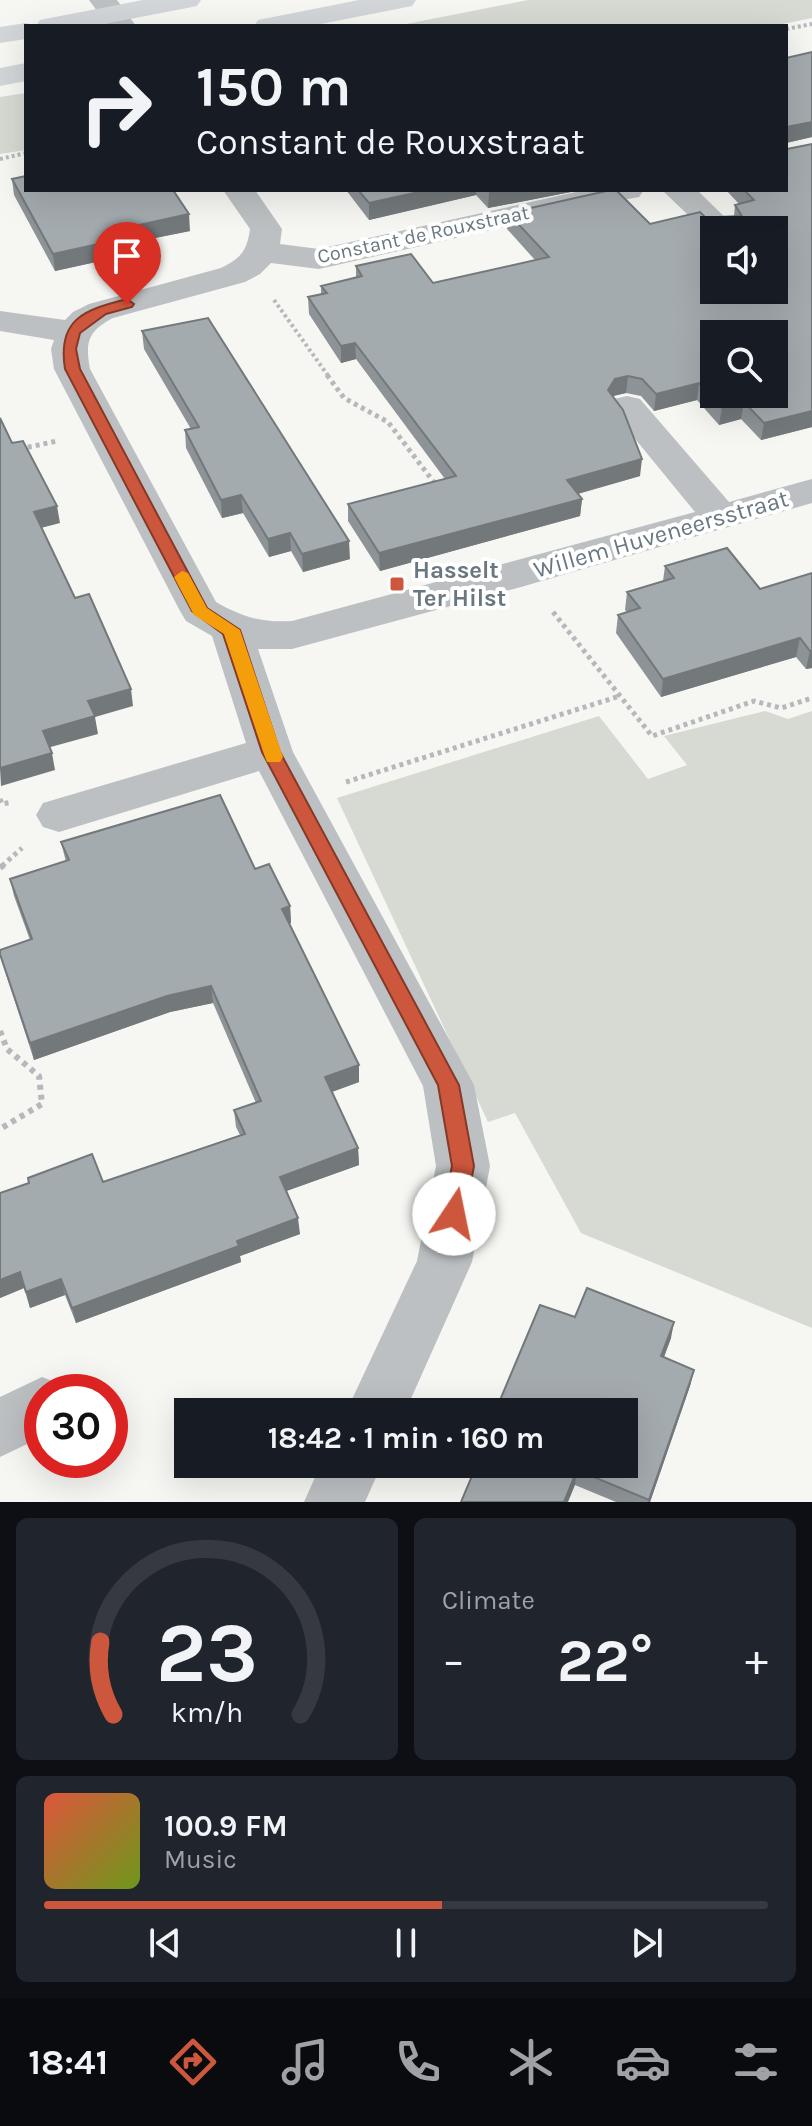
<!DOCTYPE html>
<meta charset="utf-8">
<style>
:root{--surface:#171b24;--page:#20242c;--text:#f1f3f6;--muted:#9ea1a6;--line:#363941;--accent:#cd573c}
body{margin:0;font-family:Karla,sans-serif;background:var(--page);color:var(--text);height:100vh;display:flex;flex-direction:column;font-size:30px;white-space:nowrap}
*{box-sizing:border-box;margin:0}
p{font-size:26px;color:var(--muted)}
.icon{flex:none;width:44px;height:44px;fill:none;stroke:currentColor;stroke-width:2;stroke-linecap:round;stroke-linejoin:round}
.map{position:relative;height:1502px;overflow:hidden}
.details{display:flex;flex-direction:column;gap:16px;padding:16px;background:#0d0f14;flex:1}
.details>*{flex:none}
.hud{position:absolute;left:24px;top:24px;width:764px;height:168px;border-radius:0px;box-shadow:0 8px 32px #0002;background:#171b24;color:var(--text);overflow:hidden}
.buttons{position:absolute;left:700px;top:216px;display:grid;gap:16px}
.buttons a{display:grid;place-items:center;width:88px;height:88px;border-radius:0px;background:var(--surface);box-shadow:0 8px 32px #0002;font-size:40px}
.speed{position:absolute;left:24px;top:1374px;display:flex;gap:16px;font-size:40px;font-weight:700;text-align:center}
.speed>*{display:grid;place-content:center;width:104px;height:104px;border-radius:50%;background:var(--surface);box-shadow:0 8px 32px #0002;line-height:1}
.speed .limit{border:12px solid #d22;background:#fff;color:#111}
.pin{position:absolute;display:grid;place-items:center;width:68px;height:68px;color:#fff;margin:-82px -34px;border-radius:50% 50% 50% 0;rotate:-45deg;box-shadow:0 0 8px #0007}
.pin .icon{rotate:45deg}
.me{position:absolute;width:88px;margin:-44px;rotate:11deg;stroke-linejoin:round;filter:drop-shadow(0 0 6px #0008)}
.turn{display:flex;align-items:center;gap:28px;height:168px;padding:0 40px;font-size:36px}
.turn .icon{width:104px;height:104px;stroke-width:2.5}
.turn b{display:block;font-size:56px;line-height:68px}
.big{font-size:60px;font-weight:700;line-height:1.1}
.details .widget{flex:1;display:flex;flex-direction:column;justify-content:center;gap:12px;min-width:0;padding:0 28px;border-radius:12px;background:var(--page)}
.details .dial{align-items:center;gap:0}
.dial svg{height:208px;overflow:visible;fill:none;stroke:var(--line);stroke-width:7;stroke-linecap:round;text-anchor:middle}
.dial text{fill:var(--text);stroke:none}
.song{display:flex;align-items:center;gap:24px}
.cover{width:96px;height:96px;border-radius:12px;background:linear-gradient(135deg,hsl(10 70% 55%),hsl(80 70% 35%))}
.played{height:8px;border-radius:4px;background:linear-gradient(90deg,var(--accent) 55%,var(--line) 55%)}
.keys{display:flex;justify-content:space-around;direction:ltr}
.heat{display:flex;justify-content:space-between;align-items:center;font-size:44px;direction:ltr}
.details .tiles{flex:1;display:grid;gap:16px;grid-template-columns:1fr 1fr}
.widget:last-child{grid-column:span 2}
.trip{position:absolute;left:174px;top:1398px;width:464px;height:80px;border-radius:0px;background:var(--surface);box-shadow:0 8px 32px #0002;font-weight:700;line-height:80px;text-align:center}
.tab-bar{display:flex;height:128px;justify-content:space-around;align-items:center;background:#090b0e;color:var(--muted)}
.tab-bar .icon{width:56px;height:56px}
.tab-bar .current{color:var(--accent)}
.tab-bar b{font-size:36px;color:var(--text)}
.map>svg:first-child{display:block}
</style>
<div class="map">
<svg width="812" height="1502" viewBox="0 0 812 1502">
<rect width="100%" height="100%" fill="#f6f6f3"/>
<path fill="#d6dad3" d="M 528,0 L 812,0 L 812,18 L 773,26 L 396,26 Z
M 26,93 L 26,150 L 0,154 L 0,97 Z
M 765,711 L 788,719 L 812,711 L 812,1328 L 581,1233 L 515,1113 L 488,1122 L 337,798 L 599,716 L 648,779 L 687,765 L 664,736 Z"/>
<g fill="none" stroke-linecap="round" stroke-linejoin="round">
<path stroke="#b6b9bb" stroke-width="4" stroke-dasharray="3 3" stroke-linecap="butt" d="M 786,29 L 812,24
M 0,159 L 26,153
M 274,300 L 329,377"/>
<path stroke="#b6b9bb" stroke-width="5" stroke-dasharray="4 4" stroke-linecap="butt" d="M 327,375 L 344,398 L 388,422 L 436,485
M 20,449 L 57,441
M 553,612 L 652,736 L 754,701 L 781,708 L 812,698
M 346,782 L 620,696
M 0,799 L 2,804 L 12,802
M 2,866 L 22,848"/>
<path stroke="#b6b9bb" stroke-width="6" stroke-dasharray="5 5" stroke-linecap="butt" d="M 0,868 L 5,864
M 0,1031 L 7,1049 L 39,1076 L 42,1104 L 0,1129"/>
<path fill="#bcc0c2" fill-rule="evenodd" d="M 89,0 L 117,0 L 136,26 L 108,26 Z
M 223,190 L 255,190 L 282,229 L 280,244 L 319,249 L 585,190 L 644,190 L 639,197 L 628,199 L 319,269 L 271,263 L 260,274 L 245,282 L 113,318 C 88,331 85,342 90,369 L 216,602 C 242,617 262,623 292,621 L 695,512 L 609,407 L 614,399 L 627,396 L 640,399 L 729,502 L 812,479 L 812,503 L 521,587 L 292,649 L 258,649 L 293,752 L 474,1085 L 490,1166 L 472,1262 L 405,1412 L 346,1412 L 417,1261 L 436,1166 L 423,1086 L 259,771 L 59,832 L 43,827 L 36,815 L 43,803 L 246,743 L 212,636 L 186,621 L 180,611 L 54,369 L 51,349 L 54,340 L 0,331 L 0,311 L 65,320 L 73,312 L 89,304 L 221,268 C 241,258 247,251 250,229 Z
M 662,190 L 697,190 L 738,230 L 714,230 L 714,238 L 711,237 Z
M 42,1377 L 63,1385 L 66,1392 L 42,1392 L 42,1437 L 0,1457 L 0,1397 Z
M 321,1464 L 382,1464 L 365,1502 L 304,1502 Z"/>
<path fill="#d2d6d9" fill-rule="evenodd" d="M 143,0 L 201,0 L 197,6 L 187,8 L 94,26 L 26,26 L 26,39 L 0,43 L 0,27 L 26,23 L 36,26 L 40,20 L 50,18 Z
M 359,0 L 416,0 L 412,6 L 402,8 L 311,26 L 254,26 L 258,20 L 268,18 Z
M 26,63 L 26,81 L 0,86 L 0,68 Z"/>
</g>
<path fill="#8d9396" d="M 812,52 L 812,137 L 786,143 L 787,149 L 812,144 L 812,427 L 761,440 L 741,419 L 719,425 L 697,400 L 654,411 L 641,396 L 626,393 L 613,396 L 640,476 L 578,494 L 582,499 L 580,516 L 380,571 L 348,521 L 348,504 L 445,479 L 356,359 L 341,363 L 309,314 L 308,297 L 321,295 L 321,286 L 356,278 L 356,266 L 433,283 L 535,260 L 507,229 L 508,213 L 650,224 L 711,223 L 718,224 L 734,216 L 735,205 L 739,204 L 726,190 L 786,190 L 786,58 Z
M 12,179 L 190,231 L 145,240 L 146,251 L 55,271 L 14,195 Z
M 346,190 L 581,190 L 488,208 L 476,195 L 369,220 Z
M 142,331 L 350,559 L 303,572 L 291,551 L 269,557 L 243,513 L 222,518 L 186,448 L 185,430 L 191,429 L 144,349 Z
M 665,566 L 760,589 L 812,573 L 812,668 L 806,669 L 796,657 L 661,697 L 616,633 L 618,615 L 627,612 L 625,610 L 627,592 L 663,581 Z
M 61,842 L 255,869 L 290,906 L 291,923 L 289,924 L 359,1065 L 359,1082 L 332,1092 L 358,1148 L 359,1165 L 286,1191 L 300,1234 L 240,1256 L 241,1262 L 76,1323 L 65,1295 L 30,1308 L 24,1288 L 0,1298 L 0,1193 L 103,1182 L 240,1135 L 236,1127 L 234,1110 L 256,1103 L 213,1003 L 170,1012 L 34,1060 L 0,956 L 30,940 L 14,896 L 10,879 L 66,862 Z
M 575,1317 L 671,1338 L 664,1357 L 694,1370 L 690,1386 L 650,1502 L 616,1502 L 575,1485 L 473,1474 L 473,1464 L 624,1464 Z"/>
<path fill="#73787a" d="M 812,122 L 812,137 L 786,143 L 786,127 Z
M 428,190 L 476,190 L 476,195 L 369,220 L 369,203 Z
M 500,190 L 581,190 L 488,208 L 489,192 Z
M 189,214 L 190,231 L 145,240 L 146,251 L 55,271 L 53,254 L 139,225 Z
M 355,343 L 356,359 L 341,363 L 341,346 Z
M 628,376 L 626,393 L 613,396 L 606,407 L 608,390 L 615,379 Z
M 699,383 L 697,400 L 654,411 L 656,394 Z
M 744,402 L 741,419 L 719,425 L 722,408 Z
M 812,411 L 812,427 L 761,440 L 764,423 Z
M 642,459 L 640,476 L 566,497 L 567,480 Z
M 241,495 L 243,513 L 222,518 L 221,500 Z
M 582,499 L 580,516 L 380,571 L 379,553 Z
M 57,506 L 60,523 L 37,529 L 34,512 Z
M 290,533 L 291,551 L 269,557 L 268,539 Z
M 349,541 L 350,559 L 303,572 L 302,554 Z
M 800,638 L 796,657 L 661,697 L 663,679 Z
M 810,651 L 812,651 L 812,668 L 806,669 Z
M 131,689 L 133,706 L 95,717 L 98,734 L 47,748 L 43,731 L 88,701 Z
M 52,753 L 55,770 L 1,786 L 0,768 Z
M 290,906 L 291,923 L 283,926 L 282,909 Z
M 211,986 L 213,1003 L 170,1012 L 34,1060 L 30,1043 L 167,996 Z
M 359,1065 L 359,1082 L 326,1094 L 325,1077 Z
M 358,1148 L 359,1165 L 281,1193 L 280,1177 Z
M 298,1218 L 300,1234 L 240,1256 L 241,1262 L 76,1323 L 72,1308 L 237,1241 Z
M 20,1272 L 24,1288 L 0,1298 L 0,1280 Z
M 61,1279 L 65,1295 L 30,1308 L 26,1292 Z
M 674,1322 L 671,1338 L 658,1373 L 661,1356 Z
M 694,1370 L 690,1386 L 650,1502 L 648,1502 Z
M 577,1470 L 575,1485 L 568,1502 L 564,1502 Z"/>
<path fill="#a4abaf" stroke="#73787a" stroke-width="2" fill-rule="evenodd" d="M 812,52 L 812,122 L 786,127 L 787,149 L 812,144 L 812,411 L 764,423 L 744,402 L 722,408 L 699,383 L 656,394 L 642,379 L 628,376 L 615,379 L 608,390 L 623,410 L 642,459 L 567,480 L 582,499 L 379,553 L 348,504 L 456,476 L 355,343 L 341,346 L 308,297 L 327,293 L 321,286 L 362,276 L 356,266 L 411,254 L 433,283 L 549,257 L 508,213 L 611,190 L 616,190 L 650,224 L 700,212 L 711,223 L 718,224 L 719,217 L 742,216 L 735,205 L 754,200 L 744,190 L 786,190 L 786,58 ZM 714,230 L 774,230 L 774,290 L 714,290 ZM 714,334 L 774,334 L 774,394 L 714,394 Z
M 26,176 L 26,190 L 173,190 L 189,214 L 139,225 L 144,234 L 53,254 L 12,179 Z
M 358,190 L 428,190 L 369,203 Z
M 208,318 L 349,541 L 302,554 L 290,533 L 268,539 L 241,495 L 221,500 L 185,430 L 199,427 L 142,331 Z
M 0,418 L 12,443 L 23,441 L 57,506 L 34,512 L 75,598 L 89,594 L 131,689 L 88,701 L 95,716 L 43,731 L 52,753 L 0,768 Z
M 727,548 L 760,589 L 812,573 L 812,651 L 810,651 L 800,638 L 663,679 L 618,615 L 640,608 L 627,592 L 674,578 L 665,566 Z
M 220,795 L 255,869 L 269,864 L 290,906 L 282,909 L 359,1065 L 325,1077 L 358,1148 L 280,1177 L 298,1218 L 237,1241 L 239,1246 L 72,1308 L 61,1279 L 26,1292 L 20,1272 L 0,1280 L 0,1193 L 29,1183 L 28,1178 L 92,1154 L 103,1182 L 245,1134 L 234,1110 L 261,1101 L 211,986 L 167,996 L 30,1043 L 0,954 L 0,950 L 32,939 L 10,879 L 69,860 L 61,842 Z
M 587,1288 L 674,1322 L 661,1356 L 694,1370 L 649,1500 L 577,1470 L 564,1502 L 461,1502 L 477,1464 L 624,1464 L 624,1412 L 495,1412 L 540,1305 L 575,1317 Z"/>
<path fill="#cd573c" stroke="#853927" stroke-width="2" d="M 127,299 L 134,304 L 132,307 L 106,314 L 80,333 L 76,349 L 80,369 L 207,608 L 240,630 L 280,752 L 459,1085 L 474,1166 L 465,1214 L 462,1221 L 454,1224 L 446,1221 L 442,1214 L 452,1166 L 438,1085 L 262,752 L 223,634 L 192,611 L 65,369 C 57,319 84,310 127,299 Z"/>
<path fill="#f59e0b" d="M 182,571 L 188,573 L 207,608 L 240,630 L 283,757 L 280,762 L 267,762 L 265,757 L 224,634 L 194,615 L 174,577 Z"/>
<rect fill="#cd573c" stroke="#fff" stroke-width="3" x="389" y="576" width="16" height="16" rx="4"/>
<g text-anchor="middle" stroke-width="8" stroke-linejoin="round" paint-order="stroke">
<g font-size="20" fill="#697780" stroke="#fff">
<text transform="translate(423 234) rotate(-12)" y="7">Constant de Rouxstraat</text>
</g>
<g font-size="24" fill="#697780" stroke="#fff">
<text transform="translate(661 534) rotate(-16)" y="8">Willem Huveneersstraat</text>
</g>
<g font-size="24" font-weight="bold" fill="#697780" stroke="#fff" text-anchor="start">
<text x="413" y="578">Hasselt<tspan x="413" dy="28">Ter Hilst</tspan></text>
</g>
</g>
</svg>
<div class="buttons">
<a><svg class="icon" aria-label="sound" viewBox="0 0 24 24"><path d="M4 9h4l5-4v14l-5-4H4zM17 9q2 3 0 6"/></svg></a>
<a><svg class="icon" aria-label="search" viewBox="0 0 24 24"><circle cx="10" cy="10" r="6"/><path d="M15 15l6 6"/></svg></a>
</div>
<div class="speed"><div class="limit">30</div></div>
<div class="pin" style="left:127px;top:304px;background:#d93025"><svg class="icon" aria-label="arrive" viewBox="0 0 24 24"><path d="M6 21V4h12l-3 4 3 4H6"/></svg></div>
<svg class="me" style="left:454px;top:1214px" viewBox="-20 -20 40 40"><circle r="19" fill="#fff"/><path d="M0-13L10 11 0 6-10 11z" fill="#cd573c"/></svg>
<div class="trip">18:42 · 1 min · 160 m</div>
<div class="hud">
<div class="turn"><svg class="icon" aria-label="right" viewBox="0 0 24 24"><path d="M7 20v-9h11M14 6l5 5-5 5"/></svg><div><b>150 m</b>Constant de Rouxstraat</div></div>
</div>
</div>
<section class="details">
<div class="tiles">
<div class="widget dial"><svg viewBox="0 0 100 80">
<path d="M14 69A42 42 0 1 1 86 69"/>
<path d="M14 69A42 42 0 0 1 9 41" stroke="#cd573c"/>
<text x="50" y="56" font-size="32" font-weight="700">23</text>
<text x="50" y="72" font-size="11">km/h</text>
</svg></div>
<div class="widget"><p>Climate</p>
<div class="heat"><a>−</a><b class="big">22°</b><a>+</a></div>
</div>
<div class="widget">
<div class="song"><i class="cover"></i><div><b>100.9 FM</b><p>Music</p></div></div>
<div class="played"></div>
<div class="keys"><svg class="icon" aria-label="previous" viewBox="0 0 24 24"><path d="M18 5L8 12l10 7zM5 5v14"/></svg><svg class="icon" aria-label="pause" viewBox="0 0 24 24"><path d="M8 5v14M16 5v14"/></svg><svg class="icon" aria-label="next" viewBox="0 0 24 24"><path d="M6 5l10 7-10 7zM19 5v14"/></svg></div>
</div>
</div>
</section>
<nav class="tab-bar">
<b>18:41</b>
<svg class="icon current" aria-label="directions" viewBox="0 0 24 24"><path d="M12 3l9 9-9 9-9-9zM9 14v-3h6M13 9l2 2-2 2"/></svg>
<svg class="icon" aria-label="music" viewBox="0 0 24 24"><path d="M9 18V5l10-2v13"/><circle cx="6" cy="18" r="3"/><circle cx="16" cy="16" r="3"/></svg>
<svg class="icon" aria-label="phone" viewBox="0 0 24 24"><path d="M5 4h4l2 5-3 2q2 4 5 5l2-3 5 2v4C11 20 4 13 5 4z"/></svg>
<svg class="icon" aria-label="climate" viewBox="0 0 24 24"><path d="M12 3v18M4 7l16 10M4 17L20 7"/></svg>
<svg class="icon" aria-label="car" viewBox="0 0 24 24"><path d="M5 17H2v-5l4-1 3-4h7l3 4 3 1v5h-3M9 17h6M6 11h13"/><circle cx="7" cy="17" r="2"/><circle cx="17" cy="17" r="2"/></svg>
<svg class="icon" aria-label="filters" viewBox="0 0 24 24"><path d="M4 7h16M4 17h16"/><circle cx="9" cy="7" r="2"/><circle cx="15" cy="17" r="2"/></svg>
</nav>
